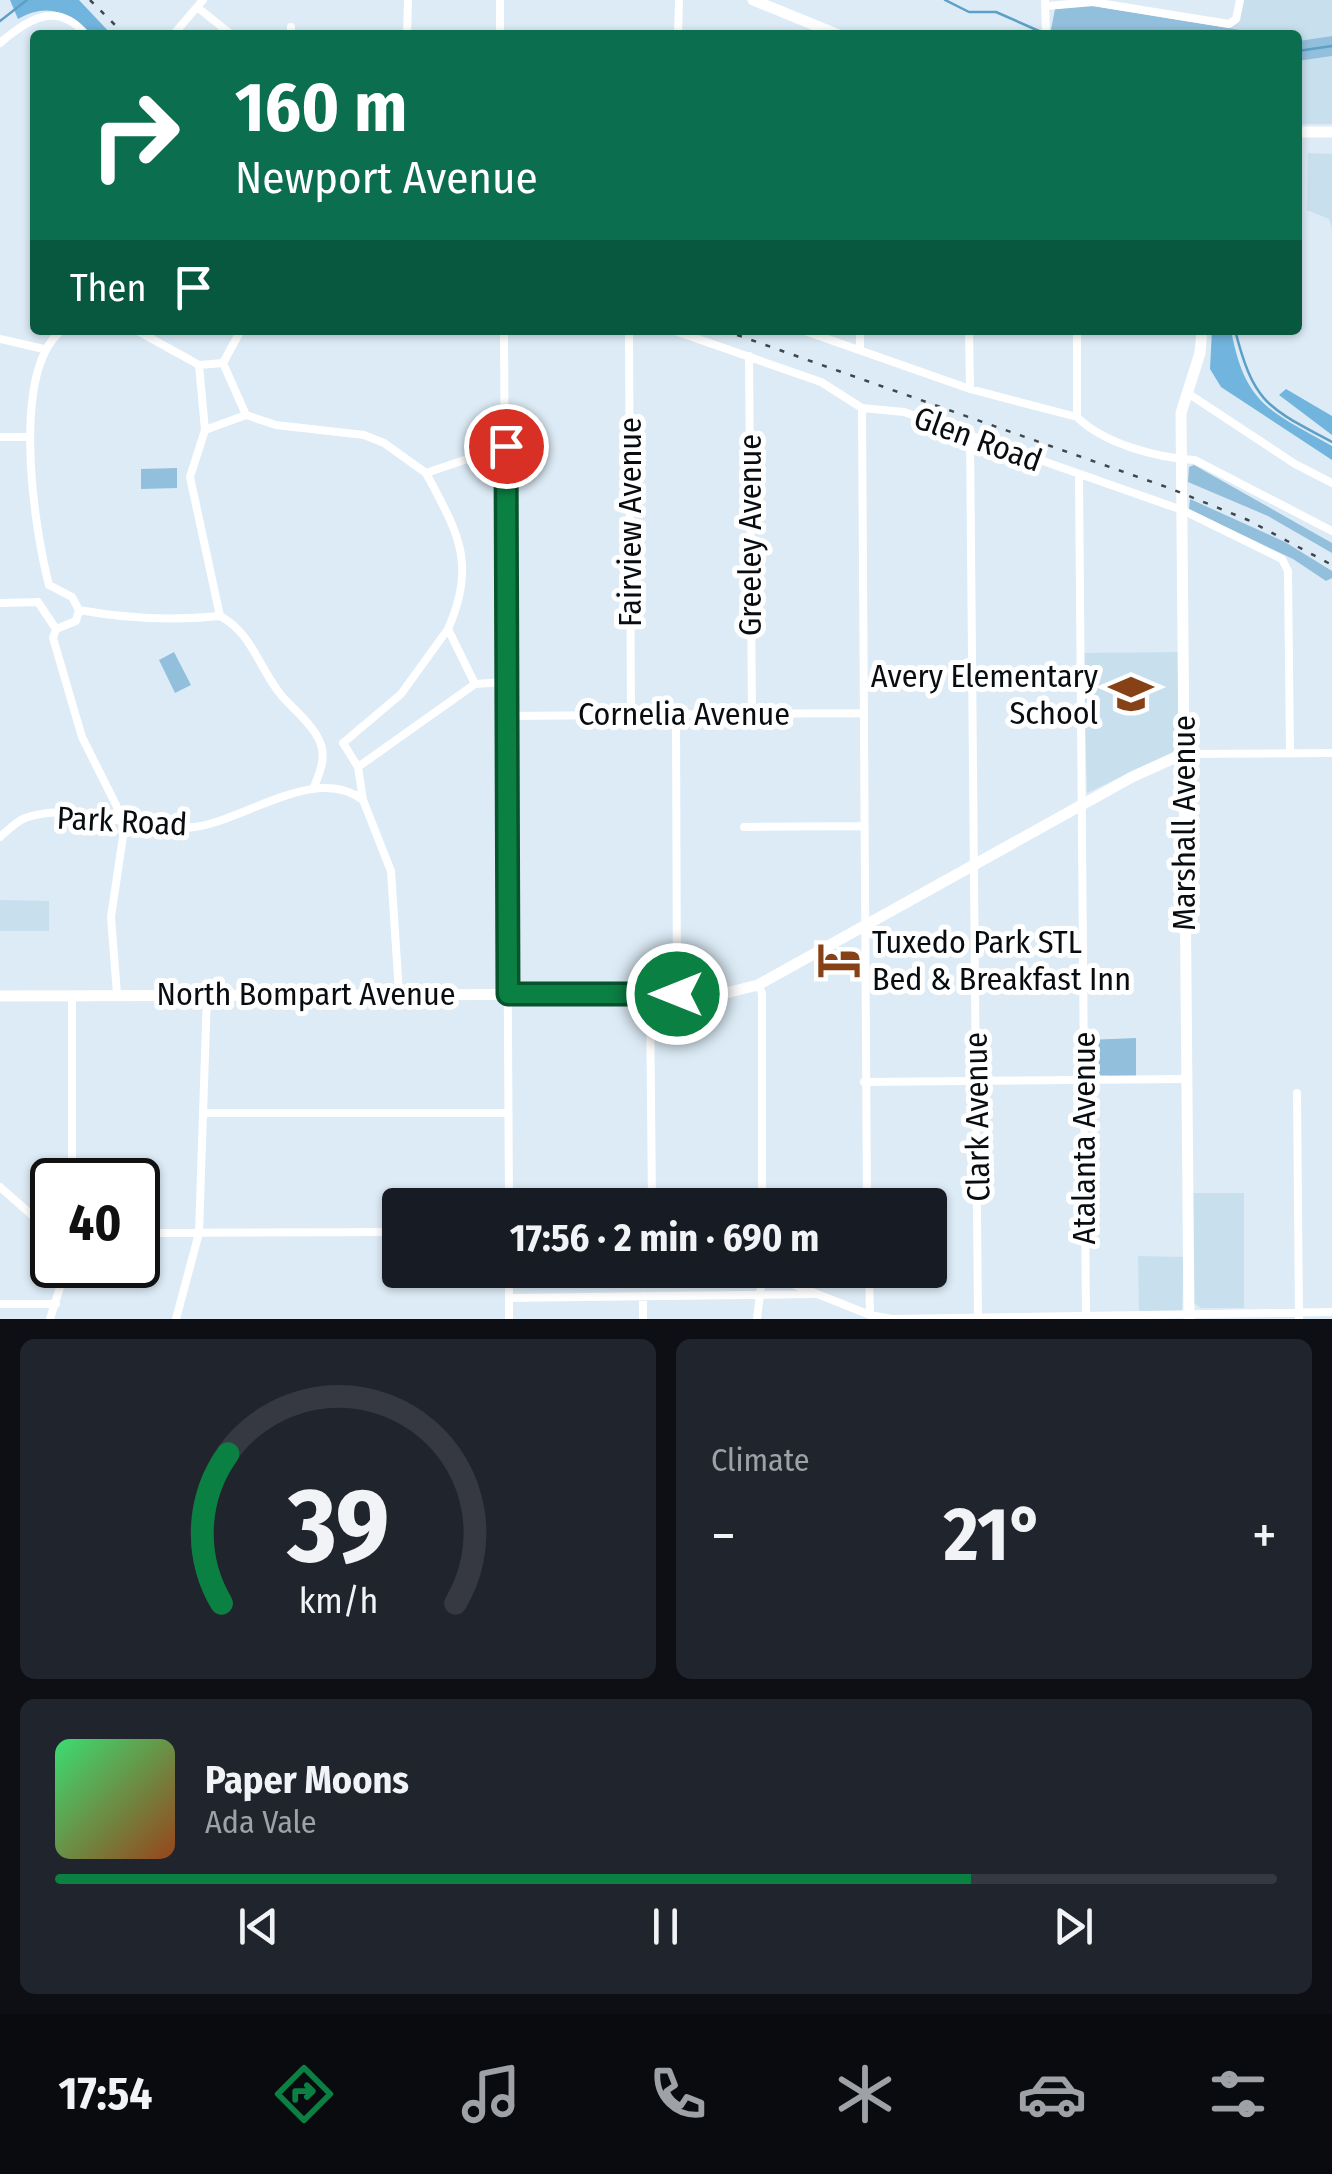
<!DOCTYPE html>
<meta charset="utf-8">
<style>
:root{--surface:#171b24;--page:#20242c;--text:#f1f3f6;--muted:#9ea1a6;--line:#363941;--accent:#0b8043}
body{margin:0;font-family:"Fira Sans Condensed",sans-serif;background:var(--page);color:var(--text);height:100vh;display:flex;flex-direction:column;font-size:38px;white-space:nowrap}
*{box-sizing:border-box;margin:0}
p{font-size:32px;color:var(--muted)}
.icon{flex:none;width:55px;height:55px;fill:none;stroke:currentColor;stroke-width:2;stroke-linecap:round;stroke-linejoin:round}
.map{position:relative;height:1319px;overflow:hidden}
.details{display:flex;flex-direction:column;gap:20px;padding:20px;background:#0d0f14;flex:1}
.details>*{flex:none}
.guide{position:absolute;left:30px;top:30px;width:1272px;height:305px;border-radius:10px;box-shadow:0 2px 8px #0004;background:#0b6e4f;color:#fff;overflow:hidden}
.speed{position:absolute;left:30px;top:1158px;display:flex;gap:20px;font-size:50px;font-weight:700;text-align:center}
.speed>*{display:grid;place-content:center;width:130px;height:130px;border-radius:50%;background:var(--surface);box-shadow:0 2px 8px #0004;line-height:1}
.speed .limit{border:5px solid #111;border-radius:15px;background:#fff;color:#111}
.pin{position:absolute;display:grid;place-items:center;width:85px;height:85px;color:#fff;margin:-42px;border:5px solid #fff;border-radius:50%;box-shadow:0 2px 10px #0007}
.me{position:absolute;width:110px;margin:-55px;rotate:270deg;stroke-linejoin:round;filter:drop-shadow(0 0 8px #0008)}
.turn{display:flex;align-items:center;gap:35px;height:210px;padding:0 40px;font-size:45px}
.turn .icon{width:130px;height:130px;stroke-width:2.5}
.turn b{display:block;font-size:70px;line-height:85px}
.then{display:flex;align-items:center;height:95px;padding:0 40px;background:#0003;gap:20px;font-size:38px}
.big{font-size:75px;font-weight:700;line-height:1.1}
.details .card{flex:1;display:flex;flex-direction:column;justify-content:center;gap:15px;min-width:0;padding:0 35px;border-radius:15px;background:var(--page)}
.details .dial{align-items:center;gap:0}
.dial svg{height:260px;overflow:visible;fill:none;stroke:var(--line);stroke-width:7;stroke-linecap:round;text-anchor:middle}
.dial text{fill:var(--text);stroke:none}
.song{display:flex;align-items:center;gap:30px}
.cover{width:120px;height:120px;border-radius:15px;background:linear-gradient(135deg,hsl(140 70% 55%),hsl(20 70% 35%))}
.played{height:10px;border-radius:5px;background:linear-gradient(90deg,var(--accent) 75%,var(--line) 75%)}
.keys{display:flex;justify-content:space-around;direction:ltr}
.heat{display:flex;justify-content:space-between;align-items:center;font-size:55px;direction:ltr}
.details .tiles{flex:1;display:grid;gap:20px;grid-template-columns:1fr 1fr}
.card:last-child{grid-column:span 2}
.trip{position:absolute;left:382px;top:1188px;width:565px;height:100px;border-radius:10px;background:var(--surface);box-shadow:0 2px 8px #0004;font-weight:700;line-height:100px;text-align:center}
.menu{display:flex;height:160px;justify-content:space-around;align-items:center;background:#090b0e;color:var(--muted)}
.menu .icon{width:70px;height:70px}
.menu .active{color:var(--accent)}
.menu b{font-size:45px;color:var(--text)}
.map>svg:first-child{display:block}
</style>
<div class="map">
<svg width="1332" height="1319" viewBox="0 0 1332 1319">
<rect width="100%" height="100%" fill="#dcebf6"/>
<path fill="#c8e0ee" d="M 1244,0 L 1332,0 L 1332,36 L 1298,41 L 1298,35 L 1229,29 L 1240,21 Z
M 1332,56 L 1332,124 L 1298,124 L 1298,61 Z
M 1308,153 L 1332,154 L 1332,228 L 1329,219 L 1307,210 Z
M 1179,652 L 1179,749 L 1087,793 L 1083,653 Z
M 0,900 L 49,901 L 49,931 L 0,931 Z
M 1192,1193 L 1244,1193 L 1244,1308 L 1201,1308 L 1194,1303 Z
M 1138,1256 L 1184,1257 L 1182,1311 L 1139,1313 Z"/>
<path fill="#92bfdc" d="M 1087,5 L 1271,35 L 1050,35 L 1055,9 Z
M 1332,36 L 1332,56 L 1298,61 L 1298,41 Z
M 1194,465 L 1332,543 L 1332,553 L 1268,516 L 1188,482 L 1189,467 Z
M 177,468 L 177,488 L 141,489 L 141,469 Z
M 1190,499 L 1285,542 L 1332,571 L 1332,578 L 1326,581 L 1293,559 L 1189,509 Z
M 174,652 L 191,685 L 175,693 L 159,660 Z
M 1136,1038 L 1136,1077 L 1088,1075 L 1087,1040 Z"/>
<path fill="#71b4dd" d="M 10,0 L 79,0 L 112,35 L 90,35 C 70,12 47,2 18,19 Z
M 1212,330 L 1231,330 C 1245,405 1270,411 1332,446 L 1332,460 L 1221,387 L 1210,369 Z
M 1286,389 L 1332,416 L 1332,435 L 1279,395 Z"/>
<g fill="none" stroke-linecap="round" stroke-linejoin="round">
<path stroke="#5c9fc7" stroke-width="2.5" d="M 945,0 L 969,12 L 996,12 L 1039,31
M 0,21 L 27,0
M 1298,51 L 1332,46
M 1235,330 C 1254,404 1267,407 1332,442"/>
<path stroke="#fff" stroke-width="8" d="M 1045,0 L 1046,35
M 1047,6 L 1093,2 L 1229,24 L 1236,19 L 1240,0
M 197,7 L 232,35
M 291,27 L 291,35
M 173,35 L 203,0
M 407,35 L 408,0
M 500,35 L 500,0
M 678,35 L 679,0
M 0,43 C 28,19 57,0 86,35
M 136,330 L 199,365 L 223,363
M 241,330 L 223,363 L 246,415
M 504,330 L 509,1205
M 629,330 L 631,715
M 672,330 L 821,382 L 862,408 L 904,412 L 1182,510 L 1282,559 L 1288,571 L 1290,753
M 802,330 L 970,389 L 1077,417 C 1104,444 1158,458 1195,460 L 1332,531
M 860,330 L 860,350
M 969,330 L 970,389
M 1077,330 L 1077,417
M 0,339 L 44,349
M 749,356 L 752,714
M 199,365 L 205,430 L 190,477 L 220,616 C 252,633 259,668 281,695 C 292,708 309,721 317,736 C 328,754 321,770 314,787
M 1186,392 L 1295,464 L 1332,483
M 862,408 L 867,1205
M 205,430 L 246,415 L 276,425 L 364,435 L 384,443 L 426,473 L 506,446
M 970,436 L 978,1319
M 0,437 L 29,437
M 426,473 C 458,533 477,563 448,629 L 475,684 L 505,682
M 1079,476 L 1086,1319
M 49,585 C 34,528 10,371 62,330
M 49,585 L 72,597 L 79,610 C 128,619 171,621 220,616
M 38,602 L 56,629
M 0,603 L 38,602
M 56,629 L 53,638 L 82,737 L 125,823 L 111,917 L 117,994
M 56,629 L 76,621 L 79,610
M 676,715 L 677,994
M 505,716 L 863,713
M 343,743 L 401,694 L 448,629
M 343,743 L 358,767
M 1183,754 L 1332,753
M 744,827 L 864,826
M 0,837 C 7,831 17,821 25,818 C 77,799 140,835 194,827 C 247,820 315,764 363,800
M 758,985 L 762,993 L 762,1205
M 399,993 L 391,871 L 363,800 L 358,767 L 475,684
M 650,995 L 652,1205
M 864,1082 L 1186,1079
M 1297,1093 L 1299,1319
M 206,1113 L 508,1113
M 72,1180 L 72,995
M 0,1187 L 34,1217 L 52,1226
M 138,1233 L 400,1232
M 509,1270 L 509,1319
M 757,1270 L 870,1315 L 892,1319 L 1332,1312
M 869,1270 L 870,1315
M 643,1296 L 643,1319
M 509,1298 L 815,1294
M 0,1304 L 56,1304
M 50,1319 L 67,1265
M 176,1319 L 199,1233 L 207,995
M 757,1319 L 763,1270"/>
<path stroke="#fff" stroke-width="11" d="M 753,0 L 839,35
M 1298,132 L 1332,132
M 0,996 L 722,994 L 758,985 L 1132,777 L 1183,754
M 1189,1319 L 1181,413 L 1200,353 L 1202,330"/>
<path stroke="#3f464c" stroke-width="2.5" stroke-dasharray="5 10" stroke-linecap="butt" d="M 90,0 L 125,35
M 723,330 L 1169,488 L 1248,520 L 1332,565"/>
</g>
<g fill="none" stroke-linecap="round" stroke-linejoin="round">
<g stroke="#07532c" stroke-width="25">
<path id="route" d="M 506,446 L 508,994 L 677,994"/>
</g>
<use href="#route" stroke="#0b8043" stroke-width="18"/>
</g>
<defs>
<g id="school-bare" transform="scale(3.45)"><path d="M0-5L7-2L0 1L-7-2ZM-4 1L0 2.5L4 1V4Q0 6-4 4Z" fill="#864216" stroke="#fff" stroke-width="2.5" paint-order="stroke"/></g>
<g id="hotel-bare" transform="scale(3.45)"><path d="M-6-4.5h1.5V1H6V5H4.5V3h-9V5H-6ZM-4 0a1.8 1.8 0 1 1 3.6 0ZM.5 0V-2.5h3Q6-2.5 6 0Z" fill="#864216" stroke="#fff" stroke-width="2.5" paint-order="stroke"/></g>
</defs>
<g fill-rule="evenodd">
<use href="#school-bare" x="1131" y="694"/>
<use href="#hotel-bare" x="839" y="960"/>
</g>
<g text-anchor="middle" stroke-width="10" stroke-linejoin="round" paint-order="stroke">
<g font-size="32" fill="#080d11" stroke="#fff">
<text transform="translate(978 439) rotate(20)" y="11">Glen Road</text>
<text transform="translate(630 522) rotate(-90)" y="11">Fairview Avenue</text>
<text transform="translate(750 535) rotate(-90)" y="11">Greeley Avenue</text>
<text x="684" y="725">Cornelia Avenue</text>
<text transform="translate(122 821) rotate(3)" y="11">Park Road</text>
<text transform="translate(1184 823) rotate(-90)" y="11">Marshall Avenue</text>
<text x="306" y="1005">North Bompart Avenue</text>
<text transform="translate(977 1117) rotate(-91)" y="11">Clark Avenue</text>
<text transform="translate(1084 1138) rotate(-90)" y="11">Atalanta Avenue</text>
</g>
<g font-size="32" fill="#080d11" stroke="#fff" text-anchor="end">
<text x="1098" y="687">Avery Elementary<tspan x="1098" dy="37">School</tspan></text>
<text x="872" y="953" text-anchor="start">Tuxedo Park STL<tspan x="872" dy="37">Bed &amp; Breakfast Inn</tspan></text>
</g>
</g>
</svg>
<div class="speed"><div class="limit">40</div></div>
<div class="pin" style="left:506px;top:446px;background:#d93025"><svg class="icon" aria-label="arrive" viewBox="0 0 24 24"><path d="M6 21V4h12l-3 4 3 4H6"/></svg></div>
<svg class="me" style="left:677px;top:994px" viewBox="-20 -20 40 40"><circle r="17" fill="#0b8043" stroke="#fff" stroke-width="3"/><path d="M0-11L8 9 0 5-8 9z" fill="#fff"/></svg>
<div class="trip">17:56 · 2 min · 690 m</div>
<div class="guide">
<div class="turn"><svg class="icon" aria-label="right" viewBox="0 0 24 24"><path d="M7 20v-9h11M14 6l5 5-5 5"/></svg><div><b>160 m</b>Newport Avenue</div></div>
<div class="then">Then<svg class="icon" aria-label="arrive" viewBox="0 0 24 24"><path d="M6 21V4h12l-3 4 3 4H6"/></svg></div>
</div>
</div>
<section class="details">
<div class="tiles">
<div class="card dial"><svg viewBox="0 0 100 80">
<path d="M14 69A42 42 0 1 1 86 69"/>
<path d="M14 69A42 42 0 0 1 16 23" stroke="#0b8043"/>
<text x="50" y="56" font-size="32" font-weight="700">39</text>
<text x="50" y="72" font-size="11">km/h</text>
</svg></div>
<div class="card"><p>Climate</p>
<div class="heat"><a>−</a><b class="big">21°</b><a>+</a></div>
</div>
<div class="card">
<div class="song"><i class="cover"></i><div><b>Paper Moons</b><p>Ada Vale</p></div></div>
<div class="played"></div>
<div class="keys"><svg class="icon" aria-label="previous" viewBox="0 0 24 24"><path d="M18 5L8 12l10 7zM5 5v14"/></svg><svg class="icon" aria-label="pause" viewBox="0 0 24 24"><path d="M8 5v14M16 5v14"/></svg><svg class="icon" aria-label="next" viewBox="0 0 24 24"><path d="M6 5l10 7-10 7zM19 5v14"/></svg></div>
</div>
</div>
</section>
<nav class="menu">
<b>17:54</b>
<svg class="icon active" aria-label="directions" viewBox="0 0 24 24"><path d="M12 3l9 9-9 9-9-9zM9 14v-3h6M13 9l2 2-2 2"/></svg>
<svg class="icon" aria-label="music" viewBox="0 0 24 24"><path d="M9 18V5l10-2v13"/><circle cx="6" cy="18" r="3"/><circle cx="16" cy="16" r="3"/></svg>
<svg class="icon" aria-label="phone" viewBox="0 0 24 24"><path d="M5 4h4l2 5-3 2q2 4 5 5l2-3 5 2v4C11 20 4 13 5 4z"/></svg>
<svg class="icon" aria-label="climate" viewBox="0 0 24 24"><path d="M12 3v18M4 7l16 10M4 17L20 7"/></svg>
<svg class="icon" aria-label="car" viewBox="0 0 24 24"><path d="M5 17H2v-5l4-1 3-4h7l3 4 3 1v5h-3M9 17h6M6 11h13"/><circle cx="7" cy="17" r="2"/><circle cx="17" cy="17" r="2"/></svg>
<svg class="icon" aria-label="filters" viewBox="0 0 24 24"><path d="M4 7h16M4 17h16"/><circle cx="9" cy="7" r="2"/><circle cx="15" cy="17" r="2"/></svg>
</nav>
